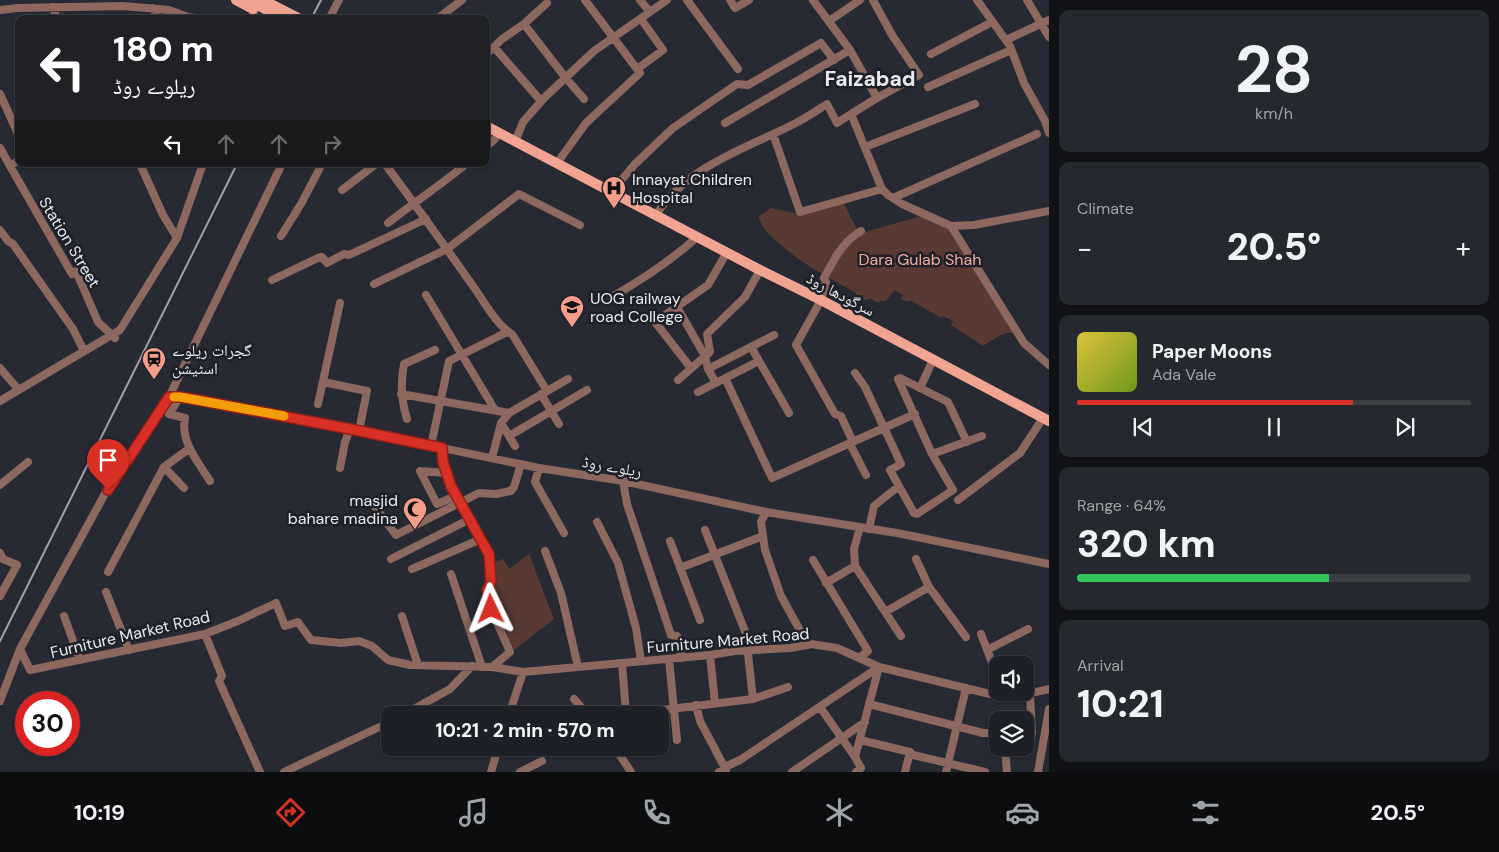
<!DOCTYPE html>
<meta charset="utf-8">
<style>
:root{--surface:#1d2026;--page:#25282e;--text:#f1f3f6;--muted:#a0a3a7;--line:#3b3e43;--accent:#d93025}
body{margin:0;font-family:"DM Sans","Noto Naskh Arabic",sans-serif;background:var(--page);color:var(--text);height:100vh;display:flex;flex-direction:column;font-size:19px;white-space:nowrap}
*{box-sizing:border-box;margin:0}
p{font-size:16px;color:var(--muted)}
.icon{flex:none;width:28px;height:28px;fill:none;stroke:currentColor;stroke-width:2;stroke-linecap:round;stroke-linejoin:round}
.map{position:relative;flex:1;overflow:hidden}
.drawer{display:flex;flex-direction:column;gap:10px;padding:10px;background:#101215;width:450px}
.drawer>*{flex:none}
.hud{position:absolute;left:15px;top:15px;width:475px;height:152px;border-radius:10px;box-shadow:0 1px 4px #0004,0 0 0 1px var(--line);background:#202124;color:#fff;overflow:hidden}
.buttons{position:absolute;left:989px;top:656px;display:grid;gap:10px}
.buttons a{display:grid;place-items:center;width:45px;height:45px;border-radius:10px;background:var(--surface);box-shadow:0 1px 4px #0004,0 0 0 1px var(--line);font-size:25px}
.speed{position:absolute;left:15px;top:691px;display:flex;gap:10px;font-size:25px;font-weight:700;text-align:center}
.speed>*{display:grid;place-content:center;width:65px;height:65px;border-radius:50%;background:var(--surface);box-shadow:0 1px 4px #0004,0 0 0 1px var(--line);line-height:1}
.speed .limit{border:8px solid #d22;background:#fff;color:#111}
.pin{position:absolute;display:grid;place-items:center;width:42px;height:42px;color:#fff;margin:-51px -21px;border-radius:50% 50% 50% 0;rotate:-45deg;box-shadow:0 0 5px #0007}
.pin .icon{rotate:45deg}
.me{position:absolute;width:55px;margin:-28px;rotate:358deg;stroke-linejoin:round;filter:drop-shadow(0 0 4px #0008)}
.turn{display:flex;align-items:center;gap:18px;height:105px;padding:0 15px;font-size:22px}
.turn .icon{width:65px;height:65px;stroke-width:2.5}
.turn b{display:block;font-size:35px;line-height:42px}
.lanes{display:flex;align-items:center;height:48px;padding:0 15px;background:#0003;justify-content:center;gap:25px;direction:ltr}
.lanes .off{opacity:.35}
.big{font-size:38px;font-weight:800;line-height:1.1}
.drawer .card{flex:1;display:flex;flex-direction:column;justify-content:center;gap:8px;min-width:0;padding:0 18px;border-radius:10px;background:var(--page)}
.drawer .dial{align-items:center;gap:0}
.dial b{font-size:65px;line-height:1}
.song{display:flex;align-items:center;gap:15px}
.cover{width:60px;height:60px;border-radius:8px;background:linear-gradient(135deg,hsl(50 70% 55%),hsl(80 70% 35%))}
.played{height:5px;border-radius:2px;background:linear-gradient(90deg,var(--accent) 70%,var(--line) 70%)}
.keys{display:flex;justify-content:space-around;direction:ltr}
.heat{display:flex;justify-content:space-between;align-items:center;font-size:28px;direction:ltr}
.charge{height:8px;border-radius:4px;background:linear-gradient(90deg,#34c759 64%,var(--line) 0)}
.trip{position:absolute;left:381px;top:706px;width:288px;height:50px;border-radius:10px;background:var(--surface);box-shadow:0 1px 4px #0004,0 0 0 1px var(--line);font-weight:800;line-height:50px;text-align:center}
.dock{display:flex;height:80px;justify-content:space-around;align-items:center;background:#0c0d0f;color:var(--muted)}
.dock .icon{width:35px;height:35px}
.dock .on{color:var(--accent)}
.dock b{font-size:22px;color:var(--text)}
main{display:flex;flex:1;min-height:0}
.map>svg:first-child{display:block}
</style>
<main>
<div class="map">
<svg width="1049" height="772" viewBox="0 0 1049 772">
<rect width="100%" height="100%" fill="#272a32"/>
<path fill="#583a33" d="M 843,202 L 858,231 C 840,239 833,258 824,274 C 811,270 775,242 766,231 C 763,227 761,221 758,217 L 771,208 L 799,214 Z
M 921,216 L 950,228 L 1016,334 C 1005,329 993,340 983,346 L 951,325 L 953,321 L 943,316 L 941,318 L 910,300 L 908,302 L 901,299 L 903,295 L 895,290 L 886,301 L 881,301 L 878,303 L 870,298 L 867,300 L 854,298 L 856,293 L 827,277 L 845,245 L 858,234 Z
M 529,554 L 554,619 L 513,651 L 491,588 L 494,562 L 503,559 L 509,569 Z"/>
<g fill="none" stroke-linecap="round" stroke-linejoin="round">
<path stroke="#8d685f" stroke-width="8" d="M 585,0 L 637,69 L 663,50 L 641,19
M 640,0 L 650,12
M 687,0 L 738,69
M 730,0 L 735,8 L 749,0
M 813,0 L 850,50 L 877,98 L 851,114 L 882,189 L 888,195 L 902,204 L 951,226 L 1024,343 L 1049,365
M 873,0 L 892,35 L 919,75 L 877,98
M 977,0 L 1010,46 L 1024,83 L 1045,121 L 1049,133
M 1027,0 L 1049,37
M 53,7 L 57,19
M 153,8 L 157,19
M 0,10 L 18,8 L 123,6 L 169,10 L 188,17 L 201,19
M 246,19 L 252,17 L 255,9
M 329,19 L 339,0
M 437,19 L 462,0
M 829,21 L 860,0
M 524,24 L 565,77 L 584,99
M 1006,40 L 1049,20
M 494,47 L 541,101
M 931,54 L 992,22
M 486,55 L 502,39 L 524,24 L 547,3
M 928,87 L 1011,50
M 0,94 L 19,136
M 725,123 L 850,50
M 773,134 L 800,212 L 882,189
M 517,137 L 523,122 L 544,98 L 594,51 L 667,0
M 486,147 L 495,139
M 865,147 L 975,104
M 0,148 L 10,166
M 560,159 L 586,123 L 640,73 L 637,69
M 19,160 L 10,166 L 72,274 L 76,271 L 98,322 L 115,338
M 140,164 L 163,215 L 177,238
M 385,164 C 415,204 444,245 473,286 C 483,300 498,327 512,334 L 547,391
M 614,189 L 635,164 L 673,128 L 737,84 L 748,85 L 821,43 L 834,60
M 342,190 L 376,164
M 893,198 L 1037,134
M 656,215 C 687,166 745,149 794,124 C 806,118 816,111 827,104 L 837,123 L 851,114
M 388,223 C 413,203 441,185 466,164
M 951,226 L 974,225 L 1049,211
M 0,230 L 8,241 L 13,244 L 73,329 L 84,351
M 281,236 L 301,204 L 322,164
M 272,280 L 320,257 L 322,257 L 327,263 L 344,254 L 349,255 L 426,219
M 374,284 L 447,249 L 519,194 L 580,225
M 426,295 L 495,410
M 612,297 C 643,279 671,261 697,237
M 677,307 L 705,356 L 708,369 L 716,383
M 751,347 L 789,413
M 0,368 L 18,389
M 691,368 L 655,322 L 708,285 L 727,252
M 708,369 L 774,335
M 855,373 L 865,387 L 901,464 L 890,470 L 914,513 L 917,514 L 953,490 L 932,454 L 898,379
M 725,378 L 772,478 L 915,414
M 898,379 L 900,378 L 948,402 L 967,442
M 678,380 L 710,352 L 707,334 L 745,297 L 760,270
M 323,382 L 367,391 L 359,431
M 920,388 L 933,360
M 698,392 L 759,361
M 401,394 L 509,413
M 541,394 L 559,424
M 169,397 L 180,397 L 350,429 L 539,468 L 623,481 L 766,512 L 897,533 L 1049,564
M 180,397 L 169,414 L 185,418 C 180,441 198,462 210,481
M 0,401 L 120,330 L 177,238 L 203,164
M 318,404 L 340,303
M 407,419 C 401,400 400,384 404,364 L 435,350
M 501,423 L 515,446
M 509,436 L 587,390
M 853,442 L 841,416 L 835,414 L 796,345 L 821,300 L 826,282 L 824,278 C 834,260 842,242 861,231
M 850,444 L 866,475
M 431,446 L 449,361 L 507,332
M 441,448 L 443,462 L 451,486 L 489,554 L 491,582 L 487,591 L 491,609 L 510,652 L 492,667
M 932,454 L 982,436
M 492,458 L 501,423 L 509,413 L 568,379
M 164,467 L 184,488
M 340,468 L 345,442 L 350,429
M 539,468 L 535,482 L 564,533
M 446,473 L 420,471 L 437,504 L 456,496
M 623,481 L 627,504 L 671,635 L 677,636 L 682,658
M 0,485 L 28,462
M 370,500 L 396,535 L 479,493 L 496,494 L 511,491 L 514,487 L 521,464
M 958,500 L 1020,453 L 1043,418
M 766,512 L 761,522 L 765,550 L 781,596 L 808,645
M 597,522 L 618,563 L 636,628 L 641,661
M 860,527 L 854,549 L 855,566 L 901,636
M 869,529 L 874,506 L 899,486
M 705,530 L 752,649 L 748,654 L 753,699
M 670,541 L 700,620
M 545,551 L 561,593 L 578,667
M 0,553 L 3,559 L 17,565 L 0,596
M 391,559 L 470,519
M 916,559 L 929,587 L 966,637
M 813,560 L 868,651 L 859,658
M 680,568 L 763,536
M 412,569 L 481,539
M 108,572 L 164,467 L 190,448
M 451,574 L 482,667
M 826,583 L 855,566
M 106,592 L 129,650
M 885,612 L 929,587
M 64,616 L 80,660
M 402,616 L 418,665
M 205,634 L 222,676 L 219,681 L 260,772
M 981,634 L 998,678
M 20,649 L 30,670 L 205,634 L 238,621 L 276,603 L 285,626 L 298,622 L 311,640 L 341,643 L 359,641 L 372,646 L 388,660 L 410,665 L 492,667 L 523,672 L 710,655 L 735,651 L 791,648 L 811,644 L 837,648 L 879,667 L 994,695 C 1012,698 1031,693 1049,689
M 987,650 L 1028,629
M 710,655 L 715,703
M 669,659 L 677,740
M 622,663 L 626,713
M 1030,694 L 1032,733
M 574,699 L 588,715
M 0,701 L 20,649 L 107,490 L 169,397 L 282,164
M 869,704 L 983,733 L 998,733
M 696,705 L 700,721 L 726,770
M 820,707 L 855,757 L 861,768 L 856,772
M 403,715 L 450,689 L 472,666
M 509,715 L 523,672
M 620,715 L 753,699 L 788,687
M 860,740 L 910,752 L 905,772
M 615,748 L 631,772
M 1005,748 L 1007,772
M 909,754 L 985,772
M 855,757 L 879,667
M 284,772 L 390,722
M 491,772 L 498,748
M 520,772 L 542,761
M 719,772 L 726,770 L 727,766 L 740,760 L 879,667
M 792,772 L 865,722
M 946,772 L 966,688
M 1038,772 L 1049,709"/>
<path stroke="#f2a492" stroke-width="10" d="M 236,0 L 253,9
M 248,0 L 284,19
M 263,0 L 300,19
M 486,126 L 760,270 L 821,300 L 1049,421"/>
<path stroke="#9ea1a8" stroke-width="2" d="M 311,19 L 321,0
M 0,641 L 237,164"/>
</g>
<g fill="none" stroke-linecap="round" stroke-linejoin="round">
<g stroke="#8d1f18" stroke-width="12">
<path id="route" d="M 108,490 L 169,397 L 180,397 L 198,400 L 350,429 L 442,448 L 443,462 L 451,486 L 489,554 L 491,582 L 487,590 L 491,609"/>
</g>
<use href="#route" stroke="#d93025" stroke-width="9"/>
<path stroke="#f59e0b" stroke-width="9" d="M 174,397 L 180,397 L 284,416"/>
</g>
<defs>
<g id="hospital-pin" transform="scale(1.25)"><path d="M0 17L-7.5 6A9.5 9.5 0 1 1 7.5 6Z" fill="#f49e8a" stroke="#1e2028"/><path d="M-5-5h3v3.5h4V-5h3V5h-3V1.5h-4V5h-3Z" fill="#111"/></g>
<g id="university-pin" transform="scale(1.25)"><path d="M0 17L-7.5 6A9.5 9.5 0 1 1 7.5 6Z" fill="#f49e8a" stroke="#1e2028"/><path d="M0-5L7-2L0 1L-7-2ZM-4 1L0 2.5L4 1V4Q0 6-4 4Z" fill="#111"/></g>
<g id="station-pin" transform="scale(1.25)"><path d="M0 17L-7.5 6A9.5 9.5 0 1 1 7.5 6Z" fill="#f49e8a" stroke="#1e2028"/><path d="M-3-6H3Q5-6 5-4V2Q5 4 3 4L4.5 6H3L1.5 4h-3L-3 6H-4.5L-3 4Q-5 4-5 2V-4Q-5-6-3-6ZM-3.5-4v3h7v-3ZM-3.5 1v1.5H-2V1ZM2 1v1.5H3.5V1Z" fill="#111"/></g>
<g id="mosque-pin" transform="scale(1.25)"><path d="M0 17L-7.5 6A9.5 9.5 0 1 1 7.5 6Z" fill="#f49e8a" stroke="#1e2028"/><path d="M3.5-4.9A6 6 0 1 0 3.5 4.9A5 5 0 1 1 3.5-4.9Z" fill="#111"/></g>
</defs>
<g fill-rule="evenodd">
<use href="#hospital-pin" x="614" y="188"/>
<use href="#university-pin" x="572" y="307"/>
<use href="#station-pin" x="154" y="359"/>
<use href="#mosque-pin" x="415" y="509"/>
</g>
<g text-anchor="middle" stroke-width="5" stroke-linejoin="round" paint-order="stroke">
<g font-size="16" fill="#e9ebf1" stroke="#1e2028" text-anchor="start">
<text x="632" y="185">Innayat Children<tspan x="632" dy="18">Hospital</tspan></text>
<text x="590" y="304">UOG railway<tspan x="590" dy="18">road College</tspan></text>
<text x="172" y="356">گجرات ریلوے<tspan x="172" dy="18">اسٹیشن</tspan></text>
<text x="398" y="506" text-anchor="end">masjid<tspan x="398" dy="18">bahare madina</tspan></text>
</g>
<g font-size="16" fill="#e9ebf1" stroke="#1e2028">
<text transform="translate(70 242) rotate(59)" y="6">Station Street</text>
<text transform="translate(841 294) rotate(28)" y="6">سرگودھا روڈ</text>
<text transform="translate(612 466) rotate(10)" y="6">ریلوے روڈ</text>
<text transform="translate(130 634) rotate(-13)" y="6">Furniture Market Road</text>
<text transform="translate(728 640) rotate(-5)" y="6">Furniture Market Road</text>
</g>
<g font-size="16" fill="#f1ad9d" stroke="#1e2028">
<text x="920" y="265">Dara Gulab Shah</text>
</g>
<g font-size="21" font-weight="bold" fill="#e9ebf1" stroke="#1e2028">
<text x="870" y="86">Faizabad</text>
</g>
</g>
</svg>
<div class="buttons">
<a><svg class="icon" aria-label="sound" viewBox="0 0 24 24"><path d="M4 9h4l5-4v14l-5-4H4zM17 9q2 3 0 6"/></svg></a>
<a><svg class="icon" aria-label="layers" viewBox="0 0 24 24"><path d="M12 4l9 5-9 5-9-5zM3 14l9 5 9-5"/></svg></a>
</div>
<div class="speed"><div class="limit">30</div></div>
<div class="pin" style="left:108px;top:490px;background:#d93025"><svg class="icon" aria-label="arrive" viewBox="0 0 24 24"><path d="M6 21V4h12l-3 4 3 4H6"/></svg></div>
<svg class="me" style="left:491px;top:609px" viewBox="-20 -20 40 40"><path d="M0-17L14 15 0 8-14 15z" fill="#d93025" stroke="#fff" stroke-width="4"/></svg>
<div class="trip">10:21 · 2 min · 570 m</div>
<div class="hud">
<div class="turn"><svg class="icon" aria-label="left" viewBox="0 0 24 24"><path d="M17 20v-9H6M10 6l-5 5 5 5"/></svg><div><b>180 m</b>ریلوے روڈ</div></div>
<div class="lanes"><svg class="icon" aria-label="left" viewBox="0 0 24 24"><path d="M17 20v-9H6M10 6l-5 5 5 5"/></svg><svg class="icon off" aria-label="ahead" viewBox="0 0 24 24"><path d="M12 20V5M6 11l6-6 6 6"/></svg><svg class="icon off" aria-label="ahead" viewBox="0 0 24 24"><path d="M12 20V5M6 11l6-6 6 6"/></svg><svg class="icon off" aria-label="right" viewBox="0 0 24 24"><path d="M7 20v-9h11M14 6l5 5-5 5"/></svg></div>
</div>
</div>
<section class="drawer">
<div class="card dial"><b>28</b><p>km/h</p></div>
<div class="card"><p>Climate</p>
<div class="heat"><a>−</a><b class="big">20.5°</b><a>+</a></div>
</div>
<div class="card">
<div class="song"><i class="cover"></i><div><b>Paper Moons</b><p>Ada Vale</p></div></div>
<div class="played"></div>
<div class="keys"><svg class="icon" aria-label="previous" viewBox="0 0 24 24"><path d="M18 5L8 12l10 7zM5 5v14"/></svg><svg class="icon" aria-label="pause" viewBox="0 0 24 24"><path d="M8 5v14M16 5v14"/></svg><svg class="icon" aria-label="next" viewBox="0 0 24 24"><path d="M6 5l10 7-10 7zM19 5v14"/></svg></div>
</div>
<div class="card"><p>Range · 64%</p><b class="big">320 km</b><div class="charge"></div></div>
<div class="card"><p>Arrival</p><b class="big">10:21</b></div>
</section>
</main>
<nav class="dock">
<b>10:19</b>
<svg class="icon on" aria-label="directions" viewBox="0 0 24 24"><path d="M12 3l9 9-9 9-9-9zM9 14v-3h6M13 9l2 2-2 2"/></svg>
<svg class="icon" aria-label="music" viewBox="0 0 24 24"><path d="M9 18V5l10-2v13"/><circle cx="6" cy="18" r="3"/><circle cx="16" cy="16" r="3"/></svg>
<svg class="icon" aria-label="phone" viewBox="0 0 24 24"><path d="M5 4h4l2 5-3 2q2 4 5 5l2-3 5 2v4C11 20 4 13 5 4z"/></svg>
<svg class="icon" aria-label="climate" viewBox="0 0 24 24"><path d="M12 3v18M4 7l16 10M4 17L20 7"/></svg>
<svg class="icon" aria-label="car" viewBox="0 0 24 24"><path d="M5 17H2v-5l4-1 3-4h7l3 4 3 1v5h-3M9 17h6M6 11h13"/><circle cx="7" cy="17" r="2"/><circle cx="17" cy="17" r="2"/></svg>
<svg class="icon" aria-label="filters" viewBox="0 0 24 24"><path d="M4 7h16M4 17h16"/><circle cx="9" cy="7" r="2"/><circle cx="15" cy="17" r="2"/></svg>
<b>20.5°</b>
</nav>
